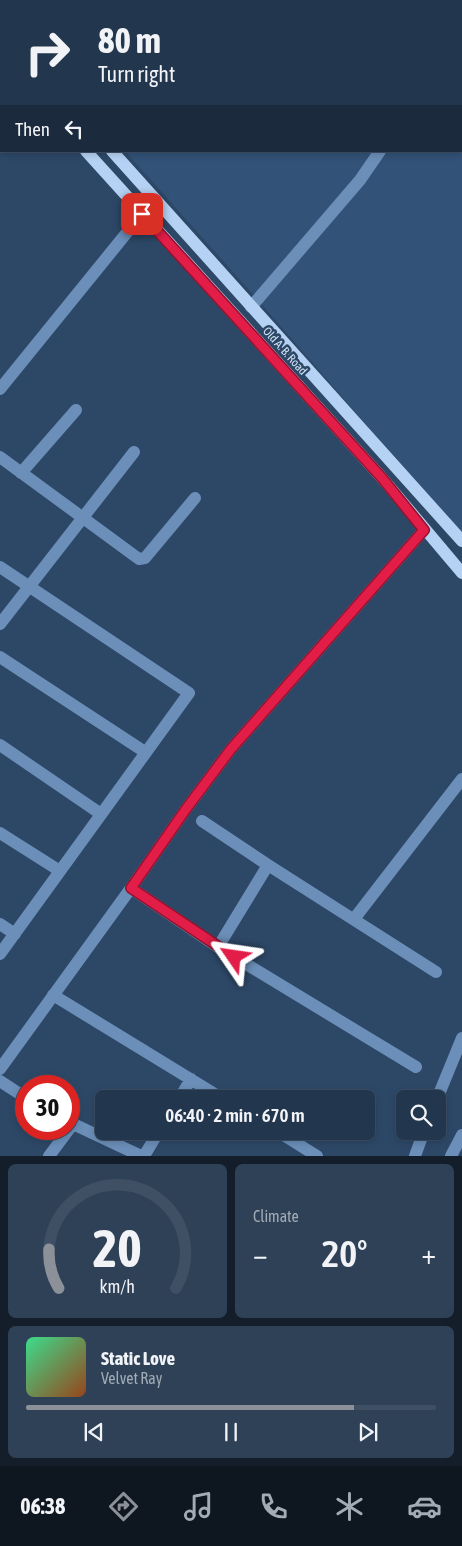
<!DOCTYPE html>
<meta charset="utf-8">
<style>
:root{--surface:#22364d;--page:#2e4157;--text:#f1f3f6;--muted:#a2abb6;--line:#3f5065;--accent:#8c9099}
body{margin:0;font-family:"Asap Condensed",sans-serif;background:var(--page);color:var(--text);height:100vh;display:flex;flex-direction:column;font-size:19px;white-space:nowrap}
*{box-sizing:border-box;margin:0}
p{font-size:16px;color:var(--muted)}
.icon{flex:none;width:28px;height:28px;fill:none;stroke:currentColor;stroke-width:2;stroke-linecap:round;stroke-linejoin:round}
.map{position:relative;height:1156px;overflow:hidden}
.sheet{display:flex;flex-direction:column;gap:8px;padding:8px;background:#131e2a;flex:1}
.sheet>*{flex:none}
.hud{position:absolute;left:0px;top:0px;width:462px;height:152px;box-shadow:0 2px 8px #0003,0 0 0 1px var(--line);background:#22364d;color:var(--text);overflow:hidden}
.tools{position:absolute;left:396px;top:1090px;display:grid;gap:10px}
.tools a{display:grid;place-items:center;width:50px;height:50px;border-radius:8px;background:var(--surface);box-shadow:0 2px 8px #0003,0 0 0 1px var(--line);font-size:25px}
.speed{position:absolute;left:15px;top:1075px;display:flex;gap:10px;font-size:25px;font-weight:700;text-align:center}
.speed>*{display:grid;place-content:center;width:65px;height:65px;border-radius:50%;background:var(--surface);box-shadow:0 2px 8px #0003,0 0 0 1px var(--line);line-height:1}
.speed .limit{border:8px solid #d22;background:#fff;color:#111}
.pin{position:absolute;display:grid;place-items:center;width:42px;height:42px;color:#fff;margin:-21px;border-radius:10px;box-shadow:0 2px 8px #0006}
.me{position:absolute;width:55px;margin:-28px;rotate:302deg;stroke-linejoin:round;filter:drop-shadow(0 0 4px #0008)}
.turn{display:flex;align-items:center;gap:18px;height:105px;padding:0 15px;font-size:22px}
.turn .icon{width:65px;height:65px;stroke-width:2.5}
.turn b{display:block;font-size:35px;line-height:42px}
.then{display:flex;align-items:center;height:48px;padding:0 15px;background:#0003;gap:10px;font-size:19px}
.big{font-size:38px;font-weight:600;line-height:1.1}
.sheet .card{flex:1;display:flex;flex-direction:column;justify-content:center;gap:8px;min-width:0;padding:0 18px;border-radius:8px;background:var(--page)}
.sheet .dial{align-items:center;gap:0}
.dial svg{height:130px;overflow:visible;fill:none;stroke:var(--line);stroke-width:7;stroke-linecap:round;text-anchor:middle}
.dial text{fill:var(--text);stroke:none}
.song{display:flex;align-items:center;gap:15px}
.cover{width:60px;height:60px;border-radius:8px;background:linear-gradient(135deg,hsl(150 70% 55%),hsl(20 70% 35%))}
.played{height:5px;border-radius:2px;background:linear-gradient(90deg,var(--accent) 80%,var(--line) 80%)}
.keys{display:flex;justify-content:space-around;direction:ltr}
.heat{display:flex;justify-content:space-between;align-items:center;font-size:28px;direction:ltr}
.sheet .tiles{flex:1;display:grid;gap:8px;grid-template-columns:1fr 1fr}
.card:last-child{grid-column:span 2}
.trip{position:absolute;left:95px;top:1090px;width:280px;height:50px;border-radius:8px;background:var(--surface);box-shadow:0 2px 8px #0003,0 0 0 1px var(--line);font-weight:600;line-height:50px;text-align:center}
.tabs{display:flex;height:80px;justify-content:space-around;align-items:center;background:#0e161f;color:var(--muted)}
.tabs .icon{width:35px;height:35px}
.tabs .selected{color:var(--accent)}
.tabs b{font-size:22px;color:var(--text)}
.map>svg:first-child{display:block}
</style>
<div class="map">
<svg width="462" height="1156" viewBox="0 0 462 1156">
<rect width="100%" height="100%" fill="#2d4867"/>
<path fill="#325277" d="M 0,0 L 462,0 L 462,535 L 250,291 L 125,151 L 461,151 L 461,1 L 1,1 L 1,13 Z"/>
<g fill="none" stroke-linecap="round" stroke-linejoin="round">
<path stroke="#6b8fb9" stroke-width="12" d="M 461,25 L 462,26
M 461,42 L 462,41
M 0,109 L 1,109
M 461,130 L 462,131
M 251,307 L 360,180 L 380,151
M 0,389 L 142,214
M 0,457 L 139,559 L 145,558 L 195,498
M 21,473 L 76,410
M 0,567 L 189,693 L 0,954
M 0,624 L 134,452
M 0,657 L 145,752
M 0,745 L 101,814
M 202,821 L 268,865 L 218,947 L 131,888 L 186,809 L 231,749 L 424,530
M 0,833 L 60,871
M 268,865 L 436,972
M 354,919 L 462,779
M 0,924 L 15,934
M 218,947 L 416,1067
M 53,995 L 223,1099
M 0,1069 L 131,888
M 0,1081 L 26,1098
M 179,1099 L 191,1079
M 437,1099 L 462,1038
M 69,1122 L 141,1156
M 277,1131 L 317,1156
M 49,1156 L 73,1124
M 144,1156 L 159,1131
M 415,1156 L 424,1131
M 451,1156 L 462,1135"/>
<path stroke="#b5d2f4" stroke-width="12" d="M 0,26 L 1,28
M 0,50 L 1,52
M 86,151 L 382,478 L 462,573
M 112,151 L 462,541"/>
</g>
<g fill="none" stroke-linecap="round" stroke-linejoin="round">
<g stroke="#92132f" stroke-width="12">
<path id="route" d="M 142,214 L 382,478 L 424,530 L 231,749 L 186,809 L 131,888 L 234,957"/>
</g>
<use href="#route" stroke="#e11d48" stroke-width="9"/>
</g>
<g text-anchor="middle" stroke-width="5" stroke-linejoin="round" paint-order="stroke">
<g font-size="12" fill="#d1e2f5" stroke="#2d4867">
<text transform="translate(285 351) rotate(48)" y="4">Old A. B. Road</text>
</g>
</g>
</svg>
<div class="tools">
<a><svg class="icon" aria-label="search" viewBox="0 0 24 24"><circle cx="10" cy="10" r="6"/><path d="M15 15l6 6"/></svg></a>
</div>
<div class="speed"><div class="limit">30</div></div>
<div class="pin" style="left:142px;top:214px;background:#d93025"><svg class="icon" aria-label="arrive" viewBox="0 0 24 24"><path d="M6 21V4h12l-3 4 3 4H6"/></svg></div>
<svg class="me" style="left:234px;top:957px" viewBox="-20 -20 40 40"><path d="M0-17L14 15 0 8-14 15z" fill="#e11d48" stroke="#fff" stroke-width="4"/></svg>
<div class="trip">06:40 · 2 min · 670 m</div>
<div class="hud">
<div class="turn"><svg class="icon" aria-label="right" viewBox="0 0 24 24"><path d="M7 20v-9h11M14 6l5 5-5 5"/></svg><div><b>80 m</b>Turn right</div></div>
<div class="then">Then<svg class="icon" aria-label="left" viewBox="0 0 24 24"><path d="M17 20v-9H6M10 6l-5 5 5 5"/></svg></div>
</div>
</div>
<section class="sheet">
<div class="tiles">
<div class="card dial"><svg viewBox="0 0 100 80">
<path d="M14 69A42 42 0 1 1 86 69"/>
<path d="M14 69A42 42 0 0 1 8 45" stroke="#8c9099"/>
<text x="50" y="56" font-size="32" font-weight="700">20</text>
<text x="50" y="72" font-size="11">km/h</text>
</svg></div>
<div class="card"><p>Climate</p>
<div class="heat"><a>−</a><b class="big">20°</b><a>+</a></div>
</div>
<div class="card">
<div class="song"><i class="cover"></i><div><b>Static Love</b><p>Velvet Ray</p></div></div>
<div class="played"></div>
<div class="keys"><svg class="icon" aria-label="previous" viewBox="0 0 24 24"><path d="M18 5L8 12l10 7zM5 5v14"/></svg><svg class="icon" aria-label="pause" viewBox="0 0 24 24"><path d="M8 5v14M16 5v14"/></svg><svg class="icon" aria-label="next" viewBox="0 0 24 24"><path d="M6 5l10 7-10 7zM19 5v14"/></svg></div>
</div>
</div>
</section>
<nav class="tabs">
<b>06:38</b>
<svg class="icon selected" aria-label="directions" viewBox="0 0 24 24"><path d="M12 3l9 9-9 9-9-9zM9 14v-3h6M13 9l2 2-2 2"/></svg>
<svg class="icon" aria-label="music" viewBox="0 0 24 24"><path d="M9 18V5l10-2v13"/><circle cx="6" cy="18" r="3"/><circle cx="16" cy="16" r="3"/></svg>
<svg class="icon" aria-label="phone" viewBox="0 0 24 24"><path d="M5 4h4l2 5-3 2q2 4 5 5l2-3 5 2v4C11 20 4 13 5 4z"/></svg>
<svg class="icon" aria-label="climate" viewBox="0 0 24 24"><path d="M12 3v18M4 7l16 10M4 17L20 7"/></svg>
<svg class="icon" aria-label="car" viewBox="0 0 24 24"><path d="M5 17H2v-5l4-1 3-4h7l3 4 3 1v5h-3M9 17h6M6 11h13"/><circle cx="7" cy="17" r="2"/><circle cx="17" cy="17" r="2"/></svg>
</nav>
